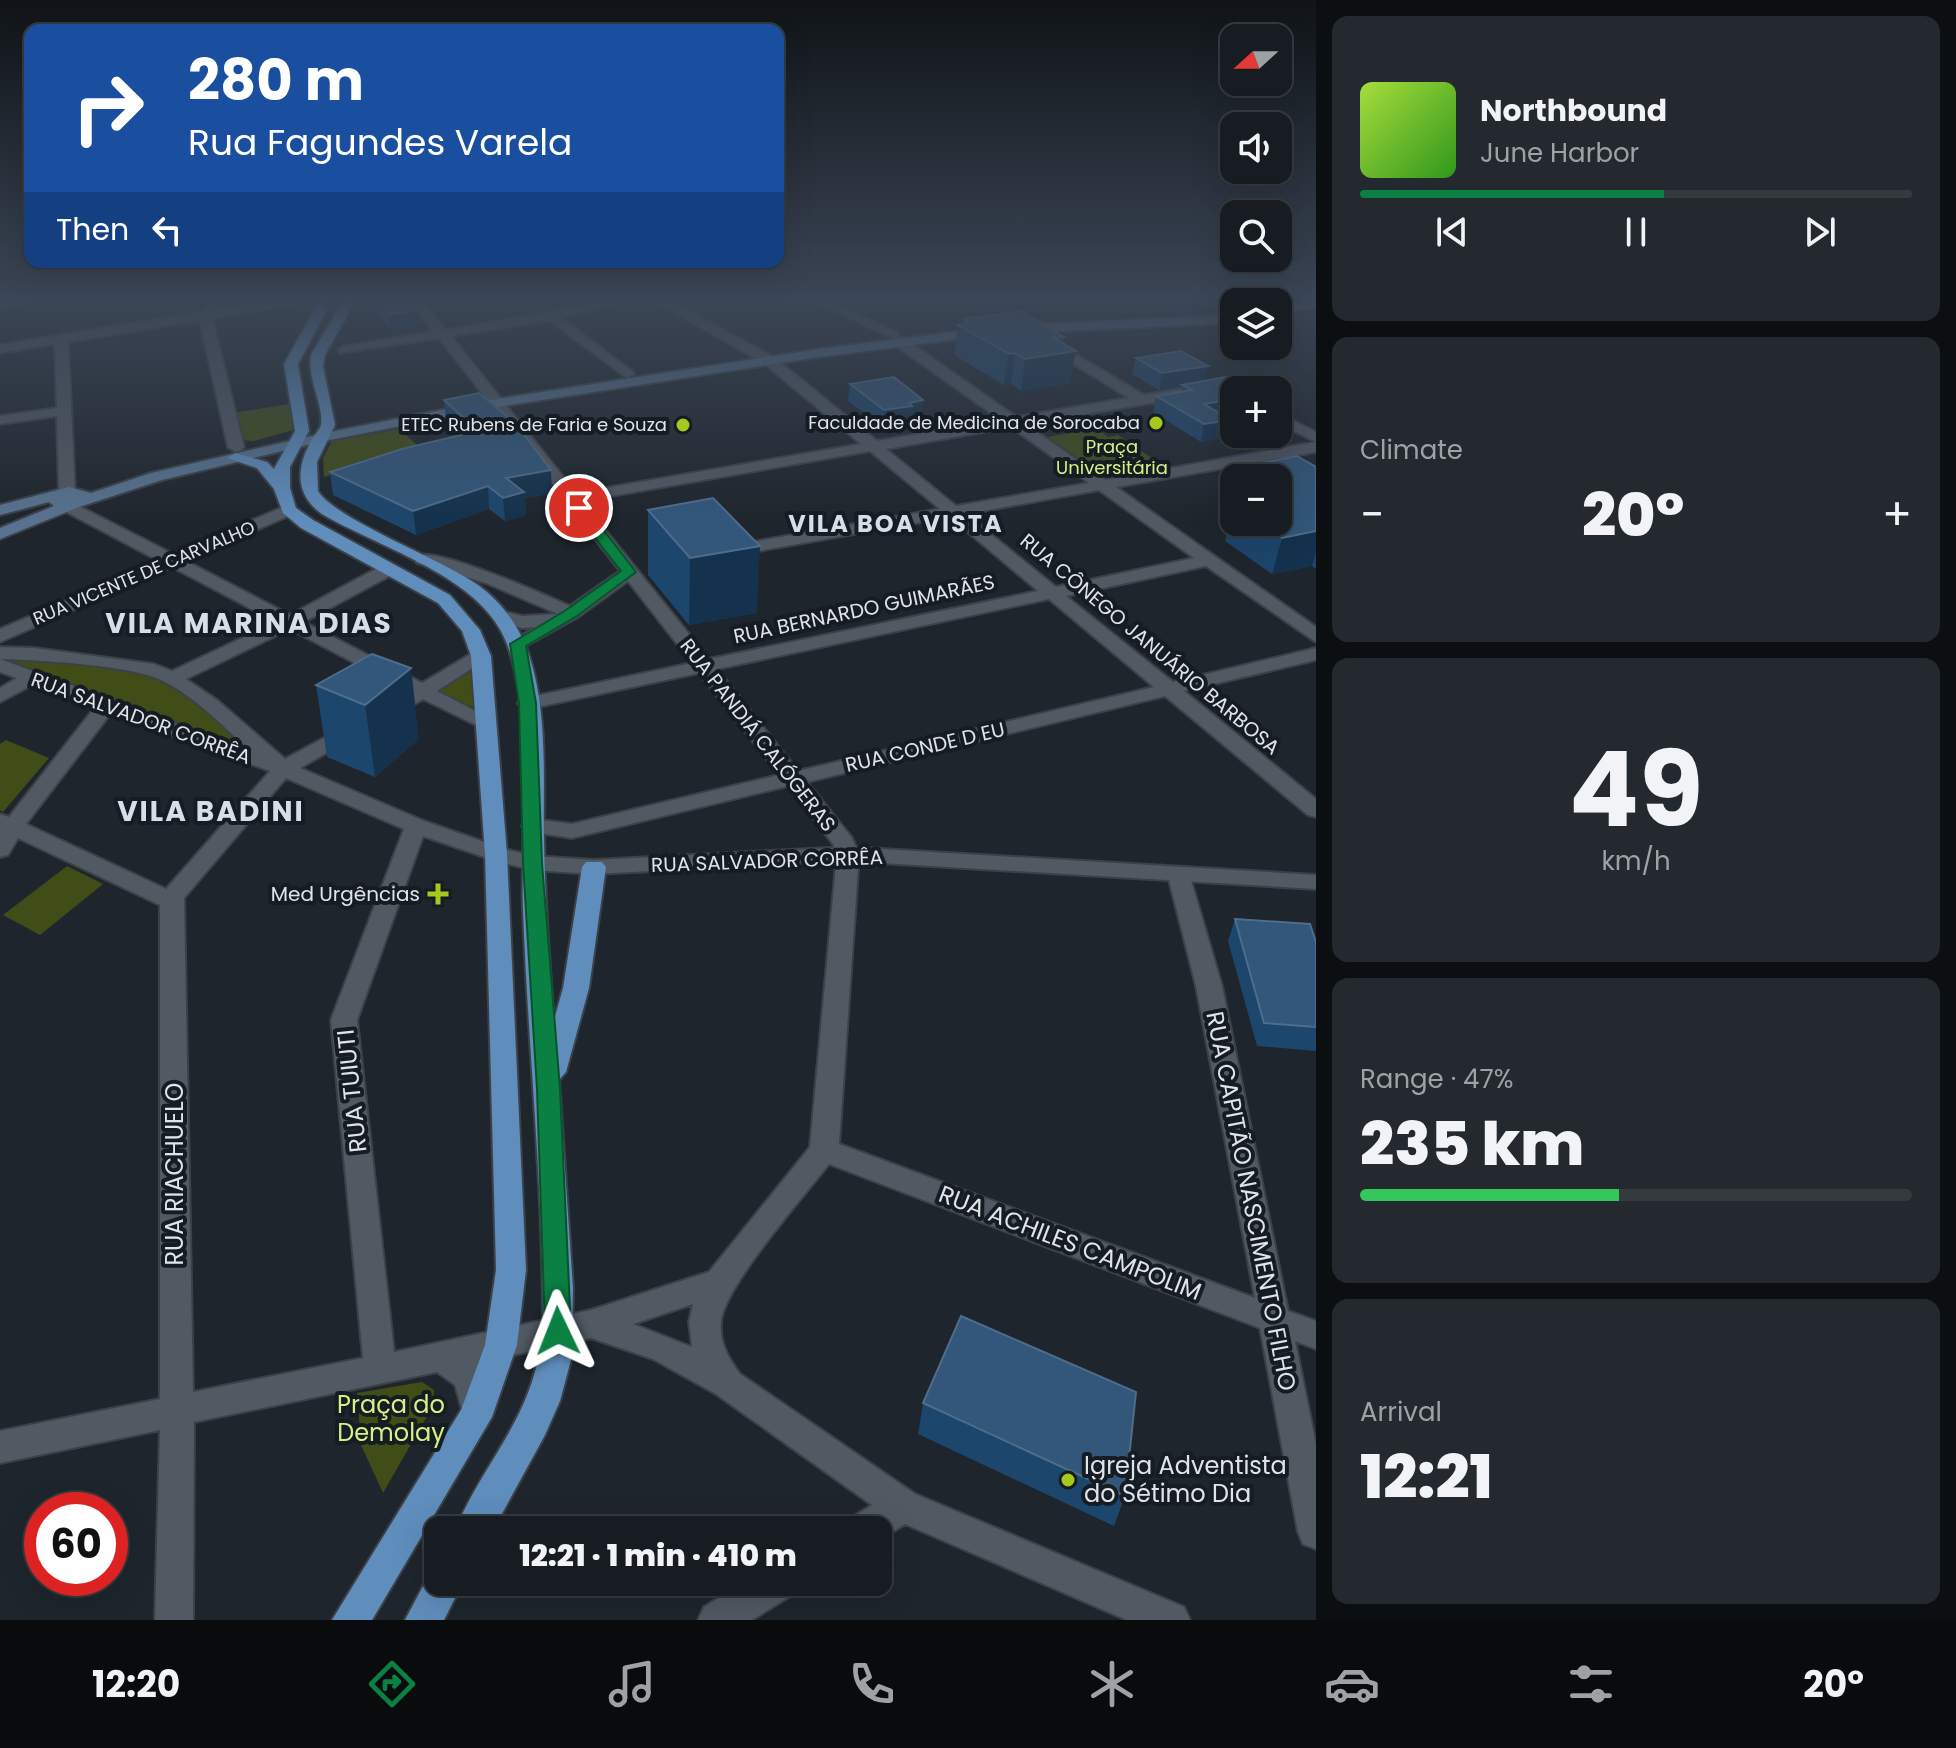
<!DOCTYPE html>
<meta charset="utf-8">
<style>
:root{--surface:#161c21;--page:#23292e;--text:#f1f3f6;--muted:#9ea1a5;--line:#353a3f;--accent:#0b8043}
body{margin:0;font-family:Poppins,sans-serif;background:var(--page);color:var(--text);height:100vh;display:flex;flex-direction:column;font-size:30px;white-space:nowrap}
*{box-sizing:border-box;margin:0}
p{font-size:26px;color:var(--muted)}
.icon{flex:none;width:44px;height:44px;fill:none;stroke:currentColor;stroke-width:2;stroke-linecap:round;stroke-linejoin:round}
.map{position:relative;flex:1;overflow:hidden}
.details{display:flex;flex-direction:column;gap:16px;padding:16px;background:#0c0f12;width:640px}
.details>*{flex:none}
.hud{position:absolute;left:24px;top:24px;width:760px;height:244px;border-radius:16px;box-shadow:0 8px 32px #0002,0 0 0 2px var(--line);background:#1a4fa0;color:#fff;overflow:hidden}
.needle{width:52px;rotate:249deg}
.buttons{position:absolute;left:1220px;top:24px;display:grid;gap:16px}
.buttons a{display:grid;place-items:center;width:72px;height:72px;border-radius:16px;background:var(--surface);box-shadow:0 8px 32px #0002,0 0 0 2px var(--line);font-size:40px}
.speed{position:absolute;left:24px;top:1492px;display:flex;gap:16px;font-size:40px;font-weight:700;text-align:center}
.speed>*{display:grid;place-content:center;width:104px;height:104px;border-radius:50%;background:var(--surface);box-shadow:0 8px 32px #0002,0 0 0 2px var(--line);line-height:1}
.speed .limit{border:12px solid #d22;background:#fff;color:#111}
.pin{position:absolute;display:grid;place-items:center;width:68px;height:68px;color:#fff;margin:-34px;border:4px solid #fff;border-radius:50%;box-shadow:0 2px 8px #0007}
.me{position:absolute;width:88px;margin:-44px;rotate:358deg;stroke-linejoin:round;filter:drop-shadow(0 0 6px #0008)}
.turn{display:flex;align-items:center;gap:28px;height:168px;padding:0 32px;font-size:36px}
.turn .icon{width:104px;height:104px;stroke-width:2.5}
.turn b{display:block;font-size:56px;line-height:68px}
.then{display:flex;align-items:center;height:76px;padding:0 32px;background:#0003;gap:16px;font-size:30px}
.big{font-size:60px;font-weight:800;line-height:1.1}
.details .tile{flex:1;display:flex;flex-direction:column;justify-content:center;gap:12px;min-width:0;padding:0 28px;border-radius:16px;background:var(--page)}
.details .dial{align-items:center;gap:0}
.dial b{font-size:104px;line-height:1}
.song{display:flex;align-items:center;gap:24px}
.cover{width:96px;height:96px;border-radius:12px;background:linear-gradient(135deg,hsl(80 70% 55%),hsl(110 70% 35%))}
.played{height:8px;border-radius:4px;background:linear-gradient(90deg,var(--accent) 55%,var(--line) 55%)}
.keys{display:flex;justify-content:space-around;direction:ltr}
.heat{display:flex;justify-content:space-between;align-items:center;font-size:44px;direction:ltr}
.charge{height:12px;border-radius:6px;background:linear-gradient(90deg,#34c759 47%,var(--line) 0)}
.trip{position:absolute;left:424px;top:1516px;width:468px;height:80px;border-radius:16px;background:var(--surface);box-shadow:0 8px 32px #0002,0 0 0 2px var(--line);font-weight:800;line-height:80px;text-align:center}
.menu{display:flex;height:128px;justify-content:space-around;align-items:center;background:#090b0d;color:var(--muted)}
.menu .icon{width:56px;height:56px}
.menu .on{color:var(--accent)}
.menu b{font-size:36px;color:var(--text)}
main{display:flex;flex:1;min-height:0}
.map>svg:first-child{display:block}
</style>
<main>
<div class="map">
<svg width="1316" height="1620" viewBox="0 0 1316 1620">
<rect width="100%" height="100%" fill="#1e252c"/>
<path fill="#404d17" d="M 290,404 L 293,430 L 254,441 L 240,440 L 232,413 Z
M 1096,428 L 1108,437 L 1118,435 L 1169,470 L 1108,479 L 1048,437 Z
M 399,429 L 424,451 C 393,450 366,458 337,469 L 340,472 L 324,477 L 323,458 L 332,441 Z
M 9,655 L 151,672 L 208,708 L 249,750 L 110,702 L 0,660 Z
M 476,664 L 475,707 L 462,705 L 432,690 Z
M 6,740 L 49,758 L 3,812 L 0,810 L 0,744 Z
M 67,866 L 103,884 L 40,935 L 3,915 Z
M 422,1382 L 434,1390 L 434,1404 L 383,1493 L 361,1445 L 357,1393 Z"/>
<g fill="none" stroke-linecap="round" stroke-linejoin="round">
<g stroke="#3c4148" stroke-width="4">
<path id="minor" d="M 22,296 L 51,296 L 0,308 L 0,300 Z
M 296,296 L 325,299 L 331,303 L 325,307 L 303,303 L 212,318 L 244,447 L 241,450 L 236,452 L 228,447 L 200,320 L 68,342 L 75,492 L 73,495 L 61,495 L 59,492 L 57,416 L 0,424 L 0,416 L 57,408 L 55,344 L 0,353 L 0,345 L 201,312 L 216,302 L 222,306 L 220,309 Z
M 406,296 L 419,296 L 445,330 L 551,312 L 621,296 L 646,296 L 561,318 L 632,371 L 634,374 L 627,378 L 549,320 L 451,336 L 576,493 L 861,444 L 765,364 L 646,296 L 662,296 L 775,358 L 877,441 L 1001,420 L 895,345 L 895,339 L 802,296 L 819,296 L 898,333 L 898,339 L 905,339 L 1016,417 L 1129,398 L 1046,347 L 1046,341 L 1051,340 L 1144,395 L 1224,382 L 1240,390 L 1234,390 L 1234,396 L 1222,391 L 1026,424 L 1105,480 L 1316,442 L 1278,423 L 1278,413 L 1316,432 L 1316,452 L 1116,487 L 1316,627 L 1316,642 L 1206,566 L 1066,596 L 1173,682 L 1316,648 L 1316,660 L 1184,691 L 1316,799 L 1316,817 L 1308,815 L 1165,696 L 807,782 L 852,838 L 859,854 L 839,1144 L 1255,1298 L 1196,986 L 1167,872 L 1171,867 L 1187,867 L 1222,986 L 1288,1311 L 1316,1321 L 1316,1349 L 1295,1341 L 1316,1445 L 1316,1549 L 1303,1544 L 1298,1532 L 1260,1328 L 829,1164 C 805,1195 723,1288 721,1322 C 719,1342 728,1358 740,1374 L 915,1494 L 1184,1607 L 1190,1620 L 1127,1620 L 905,1524 L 878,1541 L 878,1530 L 846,1530 L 851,1518 L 872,1505 L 716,1394 L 653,1359 L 591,1338 L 477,1363 C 488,1380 497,1401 489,1420 L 477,1424 L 465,1420 L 455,1385 L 437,1372 L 194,1422 L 193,1620 L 155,1620 L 160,1430 L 0,1463 L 0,1431 L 160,1399 L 160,905 L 18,838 L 8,855 L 0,857 L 0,814 L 9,817 L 95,707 L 34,684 L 0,702 L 0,688 L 17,678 L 0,672 L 0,659 L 249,750 C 222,725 194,696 161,680 C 129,665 37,660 0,659 L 0,647 L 34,648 L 154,664 L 172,671 L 276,622 L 172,567 L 0,642 L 0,629 L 159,561 L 55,506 L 55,500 L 67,500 L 173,554 L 283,507 L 295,507 L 295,513 L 186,561 L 290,615 L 383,565 L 395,565 L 398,569 L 395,573 L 304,622 L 422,683 L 474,652 L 488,652 L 491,656 L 437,691 L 493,720 L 496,724 L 486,730 L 423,699 L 396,715 L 382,715 L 379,711 L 408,691 L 290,629 L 186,679 L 217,700 L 285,759 L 344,727 L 358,727 L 361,731 L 358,735 L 300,768 L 424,821 L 504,849 L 507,854 L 504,859 L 496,861 L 423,836 L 357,1020 L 394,1352 L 591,1310 L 709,1272 L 810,1147 L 837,854 L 833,844 L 788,786 L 572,838 L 525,831 L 522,826 L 525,821 L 533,819 L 572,824 L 779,775 L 699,673 L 528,709 L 521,707 L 518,703 L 521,699 L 692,663 L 628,581 L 578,617 L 518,650 L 509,644 L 535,627 L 522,628 L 496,621 L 493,617 L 496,613 L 502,611 L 522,616 L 558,614 L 486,583 L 417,563 L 414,559 L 417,555 C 442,549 543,594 570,606 L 620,571 L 439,338 L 340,353 L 338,350 L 345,346 L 433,332 ZM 1011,427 L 1089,483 L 956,506 L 886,449 ZM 870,451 L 940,509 L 730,546 L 721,551 L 730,556 L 950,517 L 1038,591 L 709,659 L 582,501 ZM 1099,490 L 1194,558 L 1056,587 L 966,514 ZM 1049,599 L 1154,687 L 798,771 L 717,669 ZM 111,713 L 270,771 L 166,889 L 26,824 ZM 286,778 L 404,829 L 331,1020 L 363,1358 L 193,1392 L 184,898 ZM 693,1304 L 689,1322 L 692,1347 L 633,1324 Z
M 745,1582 L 797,1582 L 792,1595 L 752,1620 L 698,1620 L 704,1607 Z"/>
</g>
<g stroke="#3c4148" stroke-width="4">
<path id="tertiary" d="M 496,847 L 533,856 L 594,860 L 848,847 L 1316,875 L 1316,889 L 848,861 L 594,874 L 533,870 L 488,859 L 485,854 L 488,849 Z"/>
</g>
<g stroke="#3c4148" stroke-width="4">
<path id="secondary" d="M 1316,300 L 1316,308 L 1278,313 L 1278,305 Z
M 1234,315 L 1234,323 L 1019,333 L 1013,329 L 1019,325 Z
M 985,328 L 990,329 L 990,335 L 819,357 L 497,407 L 320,442 L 162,480 L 79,507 L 0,539 L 0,528 L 54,506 L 49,502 L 0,515 L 0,505 L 69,487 L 91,493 L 151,473 L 320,434 L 497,399 L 819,349 Z"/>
</g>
<g stroke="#3c4148" stroke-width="4">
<path id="primary" d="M 322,296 L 334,296 L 298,364 L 309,431 L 290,467 L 290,488 L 296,508 L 313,520 L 450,595 L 480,630 L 491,656 L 507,854 L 526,1270 L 517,1345 L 492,1417 L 372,1620 L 332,1620 L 461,1410 L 485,1345 L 496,1270 L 485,854 L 471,656 L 462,631 L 438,603 L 301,528 L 283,513 L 274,489 L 257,468 L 227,458 L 235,453 L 267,462 L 274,469 L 295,431 L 284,364 Z
M 346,296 L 358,296 L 325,355 L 323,366 L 335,425 L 317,462 L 318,491 C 335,519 443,560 478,585 C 503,603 521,629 530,658 C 548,715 543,780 544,839 C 545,899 549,960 554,1020 L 563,988 L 582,867 L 586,862 L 602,862 L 606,867 L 589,988 L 566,1072 L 559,1080 L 573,1288 L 572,1356 L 560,1401 L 545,1435 L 493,1530 L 455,1530 C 488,1453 538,1414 543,1322 C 543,1185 528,1047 523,910 C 520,833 536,701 502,633 C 472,574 376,546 322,514 C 295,495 296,468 311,441 C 313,437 320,429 321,425 C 324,405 307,379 311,355 Z
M 438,1567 L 438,1582 L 463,1582 L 444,1620 L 405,1620 L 432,1569 Z"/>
</g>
<use href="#minor" fill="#515962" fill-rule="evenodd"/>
<use href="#tertiary" fill="#515962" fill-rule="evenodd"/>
<use href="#secondary" fill="#58738f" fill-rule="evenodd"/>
<use href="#primary" fill="#5f8dbc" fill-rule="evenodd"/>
</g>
<path fill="#1d466c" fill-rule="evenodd" d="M 368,296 L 403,296 L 416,326 L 391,330 L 369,303 Z
M 963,319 L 1064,337 L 1063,344 L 1070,383 L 1021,391 L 1011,384 L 1004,385 L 954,355 L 958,325 L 963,324 Z
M 1136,358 L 1234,390 L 1234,416 L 1226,417 L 1231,420 L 1227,437 L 1201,442 L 1153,412 L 1156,396 L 1181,392 L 1182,386 L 1159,390 L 1132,374 Z
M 850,384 L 921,417 L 911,419 L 911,423 L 883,427 L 848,401 Z
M 444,400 L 552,493 L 525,498 L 526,515 L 505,521 L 489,509 L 416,535 L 333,495 L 330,472 L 461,435 L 446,421 Z
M 1316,467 L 1316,569 L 1312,566 L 1272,574 L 1225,541 L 1231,513 L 1218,505 L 1227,470 ZM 1234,478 L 1278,478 L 1278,522 L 1234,522 Z
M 648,510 L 757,613 L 689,625 L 648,575 Z
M 372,654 L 419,739 L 375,777 L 327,757 L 316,685 Z
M 1235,919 L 1316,942 L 1316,1051 L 1257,1046 L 1228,941 Z
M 923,1403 L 1125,1496 L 1114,1526 L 918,1434 Z"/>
<path fill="#14324d" d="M 415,311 L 416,326 L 391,330 L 390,314 Z
M 1064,337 L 1062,353 L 1076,351 L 1070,383 L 1021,391 L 1025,359 L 1054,338 Z
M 1015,353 L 1011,384 L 1004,385 L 1009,354 Z
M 1208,366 L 1204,382 L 1159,390 L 1162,373 Z
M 1234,399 L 1234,416 L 1200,421 L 1204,404 Z
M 923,400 L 921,417 L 911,419 L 911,423 L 883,427 L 884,410 Z
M 1231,420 L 1227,437 L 1201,442 L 1204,424 Z
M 551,470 L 552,493 L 525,498 L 526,515 L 505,521 L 503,498 L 506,478 Z
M 488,486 L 489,509 L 416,535 L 413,511 Z
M 1316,531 L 1316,553 L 1312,566 L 1272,574 L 1282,538 Z
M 760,546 L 757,613 L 689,625 L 690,558 Z
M 411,668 L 419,739 L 375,777 L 365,705 Z"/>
<path fill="#32577a" stroke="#4d6d8b" stroke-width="2" d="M 374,296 L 403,296 L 415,311 L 390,314 Z
M 1021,311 L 1064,337 L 1054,338 L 1076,351 L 1025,359 L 1015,353 L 1009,354 L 958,325 L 969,323 L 963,319 Z
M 1181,351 L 1208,366 L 1162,373 L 1136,358 Z
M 894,377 L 923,400 L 909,403 L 912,406 L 884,410 L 850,384 Z
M 1225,377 L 1250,390 L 1234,390 L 1234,399 L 1204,404 L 1231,420 L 1204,424 L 1156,396 L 1192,390 L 1182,385 Z
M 479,393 L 516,424 L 551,470 L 506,478 L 524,492 L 503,498 L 488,486 L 413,511 L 330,472 L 402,449 L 478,431 L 444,400 Z
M 1297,456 L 1316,467 L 1316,531 L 1282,538 L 1259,522 L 1278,522 L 1278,478 L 1240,478 L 1227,470 Z
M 713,498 L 760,546 L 690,558 L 648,510 Z
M 372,654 L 411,668 L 365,705 L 316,685 Z
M 1235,919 L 1310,924 L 1316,942 L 1316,1027 L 1264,1023 Z
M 961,1316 L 1136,1392 L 1125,1496 L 923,1403 Z"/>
<linearGradient id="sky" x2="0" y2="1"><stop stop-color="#101418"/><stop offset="0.57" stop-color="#3b4656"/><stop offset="1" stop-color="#3b4656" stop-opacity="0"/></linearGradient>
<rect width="1316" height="523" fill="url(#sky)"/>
<path fill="#0b8043" stroke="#07532c" stroke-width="2" d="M 574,505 L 584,505 L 636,572 L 577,616 L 526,646 L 536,703 L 542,863 L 560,1089 L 571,1331 L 568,1339 L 558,1342 L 549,1339 L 545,1331 L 537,1089 L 523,863 L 519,703 L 510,644 L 566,610 L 621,571 L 574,511 Z"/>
<g fill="#a7c81f" stroke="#151c23" stroke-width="3">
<circle cx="1156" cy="423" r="8"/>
<circle cx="683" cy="425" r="8"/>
<path d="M434 882h8v8h8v8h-8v8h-8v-8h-8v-8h8z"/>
<circle cx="1068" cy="1480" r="8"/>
</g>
<g text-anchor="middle" stroke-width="8" stroke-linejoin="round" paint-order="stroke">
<g font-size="18" fill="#dfe4e9" stroke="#151c23" text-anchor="end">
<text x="1140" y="429">Faculdade de Medicina de Sorocaba</text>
<text x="667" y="431">ETEC Rubens de Faria e Souza</text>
</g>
<g font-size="18" fill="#d5f186" stroke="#151c23">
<text x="1112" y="453">Praça<tspan x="1112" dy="21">Universitária</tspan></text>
</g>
<g font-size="18" fill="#dfe4e9" stroke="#151c23">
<text transform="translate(144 573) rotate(-23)" y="6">RUA VICENTE DE CARVALHO</text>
</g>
<g font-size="20" fill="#dfe4e9" stroke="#151c23">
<text transform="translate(864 609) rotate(-12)" y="7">RUA BERNARDO GUIMARÃES</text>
<text transform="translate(1150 644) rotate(40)" y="7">RUA CÔNEGO JANUÁRIO BARBOSA</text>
<text transform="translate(141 718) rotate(20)" y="7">RUA SALVADOR CORRÊA</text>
<text transform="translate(758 735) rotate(52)" y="7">RUA PANDIÁ CALÓGERAS</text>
<text transform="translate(925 747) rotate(-13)" y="7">RUA CONDE D EU</text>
<text transform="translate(767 861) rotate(-2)" y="7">RUA SALVADOR CORRÊA</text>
</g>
<g font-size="20" fill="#dfe4e9" stroke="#151c23" text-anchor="end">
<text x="420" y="901">Med Urgências</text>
</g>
<g font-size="24" font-weight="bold" letter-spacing="2" fill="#d6dfe9" stroke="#151c23">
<text x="896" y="532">VILA BOA VISTA</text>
</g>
<g font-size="24" fill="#dfe4e9" stroke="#151c23">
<text transform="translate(352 1091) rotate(-96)" y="8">RUA TUIUTI</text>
<text transform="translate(175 1174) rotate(-90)" y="8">RUA RIACHUELO</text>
<text transform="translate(1251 1201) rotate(79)" y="8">RUA CAPITÃO NASCIMENTO FILHO</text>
<text transform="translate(1070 1243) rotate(21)" y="8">RUA ACHILES CAMPOLIM</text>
</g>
<g font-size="24" fill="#d5f186" stroke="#151c23">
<text x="391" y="1413">Praça do<tspan x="391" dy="28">Demolay</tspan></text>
</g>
<g font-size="24" fill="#dfe4e9" stroke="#151c23" text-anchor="start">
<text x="1084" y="1474">Igreja Adventista<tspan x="1084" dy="28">do Sétimo Dia</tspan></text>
</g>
<g font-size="28" font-weight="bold" letter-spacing="2" fill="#d6dfe9" stroke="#151c23">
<text x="249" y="633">VILA MARINA DIAS</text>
<text x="211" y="821">VILA BADINI</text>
</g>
</g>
</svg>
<div class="buttons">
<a><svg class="needle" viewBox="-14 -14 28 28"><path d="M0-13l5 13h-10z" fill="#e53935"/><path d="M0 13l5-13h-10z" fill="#9ea1a5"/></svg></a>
<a><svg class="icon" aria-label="sound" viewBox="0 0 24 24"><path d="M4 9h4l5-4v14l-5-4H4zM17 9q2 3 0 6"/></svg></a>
<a><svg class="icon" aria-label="search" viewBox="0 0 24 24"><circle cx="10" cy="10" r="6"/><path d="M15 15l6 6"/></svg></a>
<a><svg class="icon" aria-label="layers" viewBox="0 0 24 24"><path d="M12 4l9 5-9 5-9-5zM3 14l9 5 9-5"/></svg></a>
<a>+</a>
<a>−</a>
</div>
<div class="speed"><div class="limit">60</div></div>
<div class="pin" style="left:579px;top:508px;background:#d93025"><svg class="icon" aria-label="arrive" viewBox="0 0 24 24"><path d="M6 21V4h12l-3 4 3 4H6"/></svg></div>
<svg class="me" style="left:558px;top:1331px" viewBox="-20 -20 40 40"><path d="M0-17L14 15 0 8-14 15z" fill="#0b8043" stroke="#fff" stroke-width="4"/></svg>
<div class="trip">12:21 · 1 min · 410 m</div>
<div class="hud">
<div class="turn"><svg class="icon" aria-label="right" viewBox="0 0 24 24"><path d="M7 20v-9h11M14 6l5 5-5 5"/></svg><div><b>280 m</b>Rua Fagundes Varela</div></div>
<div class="then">Then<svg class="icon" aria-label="left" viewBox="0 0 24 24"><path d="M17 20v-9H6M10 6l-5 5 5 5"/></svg></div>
</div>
</div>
<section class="details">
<div class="tile">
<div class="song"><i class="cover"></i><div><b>Northbound</b><p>June Harbor</p></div></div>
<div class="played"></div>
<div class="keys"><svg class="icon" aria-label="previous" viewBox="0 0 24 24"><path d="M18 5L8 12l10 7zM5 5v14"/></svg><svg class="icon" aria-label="pause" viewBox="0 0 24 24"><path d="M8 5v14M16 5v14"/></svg><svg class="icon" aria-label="next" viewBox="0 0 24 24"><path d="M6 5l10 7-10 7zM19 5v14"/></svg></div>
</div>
<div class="tile"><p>Climate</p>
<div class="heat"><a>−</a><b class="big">20°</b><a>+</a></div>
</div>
<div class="tile dial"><b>49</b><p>km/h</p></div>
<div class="tile"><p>Range · 47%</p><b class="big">235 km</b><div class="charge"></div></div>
<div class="tile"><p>Arrival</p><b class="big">12:21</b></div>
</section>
</main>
<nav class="menu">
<b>12:20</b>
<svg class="icon on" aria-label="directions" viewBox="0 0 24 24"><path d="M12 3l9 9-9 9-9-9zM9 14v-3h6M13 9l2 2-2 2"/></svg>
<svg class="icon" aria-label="music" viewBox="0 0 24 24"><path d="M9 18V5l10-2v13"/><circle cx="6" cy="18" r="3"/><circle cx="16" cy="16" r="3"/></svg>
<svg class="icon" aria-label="phone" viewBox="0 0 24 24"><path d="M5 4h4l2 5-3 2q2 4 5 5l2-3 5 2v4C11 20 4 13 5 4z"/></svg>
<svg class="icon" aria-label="climate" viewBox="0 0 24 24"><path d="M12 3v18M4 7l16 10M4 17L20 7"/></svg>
<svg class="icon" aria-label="car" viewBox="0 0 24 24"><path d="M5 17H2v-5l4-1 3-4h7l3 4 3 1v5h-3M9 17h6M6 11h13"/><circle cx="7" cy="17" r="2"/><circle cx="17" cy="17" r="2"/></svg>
<svg class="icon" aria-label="filters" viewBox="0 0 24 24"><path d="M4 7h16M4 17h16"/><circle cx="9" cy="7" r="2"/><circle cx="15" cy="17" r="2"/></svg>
<b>20°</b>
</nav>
